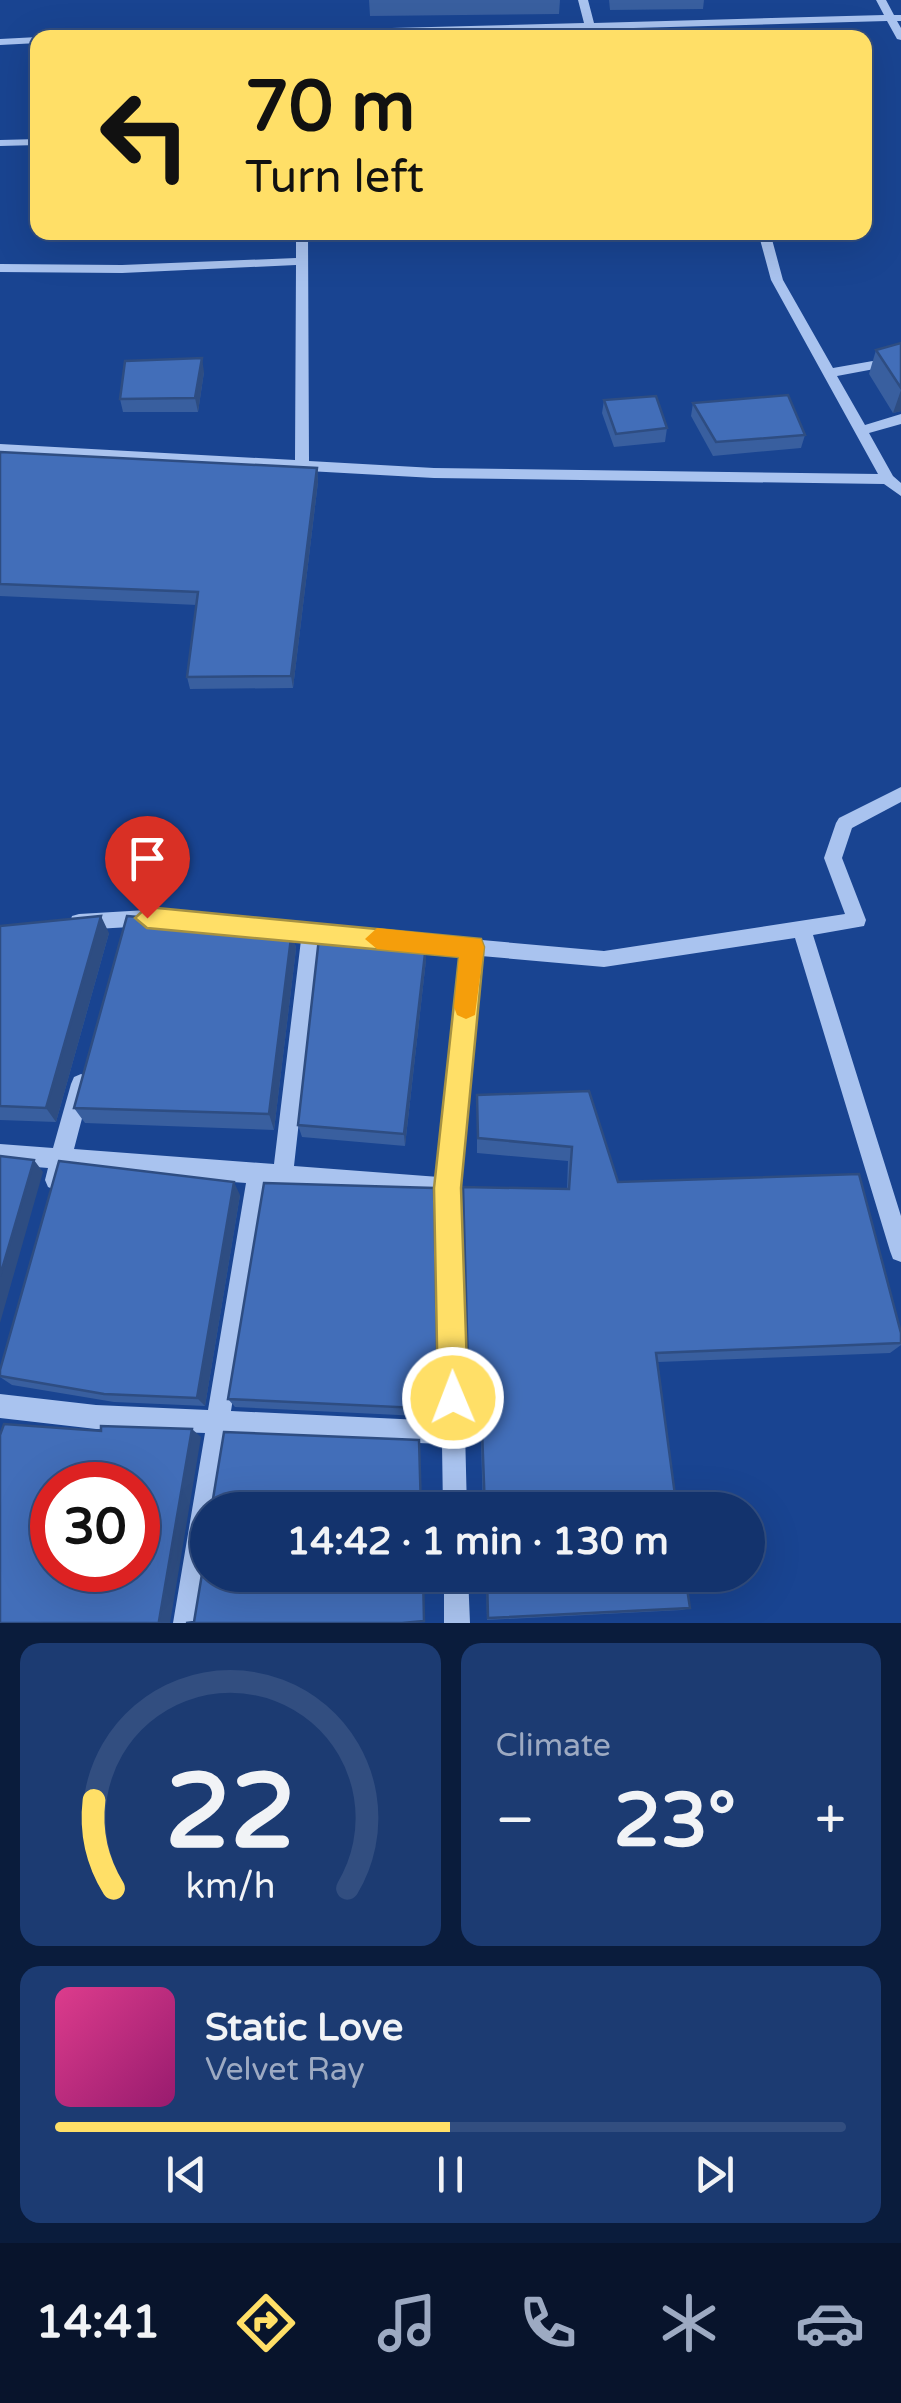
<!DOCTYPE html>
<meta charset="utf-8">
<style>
:root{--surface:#13336d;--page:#1c3b72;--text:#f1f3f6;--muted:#9daac2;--line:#324e80;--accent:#ffdf67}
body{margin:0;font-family:"Varela Round",sans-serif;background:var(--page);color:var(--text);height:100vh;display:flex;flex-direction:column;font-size:38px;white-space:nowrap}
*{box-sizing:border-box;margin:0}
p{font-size:32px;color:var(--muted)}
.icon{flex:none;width:55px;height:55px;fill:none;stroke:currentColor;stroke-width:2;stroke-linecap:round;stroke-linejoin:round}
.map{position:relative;height:1623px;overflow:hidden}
.panel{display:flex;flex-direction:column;gap:20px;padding:20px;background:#0a1c3c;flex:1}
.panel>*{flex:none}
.hud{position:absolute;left:30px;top:30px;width:842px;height:210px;border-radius:20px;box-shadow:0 10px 40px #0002,0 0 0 2px var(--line);background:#ffdf67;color:#111;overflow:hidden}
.speed{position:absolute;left:30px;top:1462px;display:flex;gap:20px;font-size:50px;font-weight:700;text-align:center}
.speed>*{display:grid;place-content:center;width:130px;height:130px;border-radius:50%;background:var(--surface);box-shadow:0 10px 40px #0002,0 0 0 2px var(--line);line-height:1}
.speed .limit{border:15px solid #d22;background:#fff;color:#111}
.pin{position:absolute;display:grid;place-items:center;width:85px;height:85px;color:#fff;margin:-102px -42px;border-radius:50% 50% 50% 0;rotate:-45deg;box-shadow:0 0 10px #0007}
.pin .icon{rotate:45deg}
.me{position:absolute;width:110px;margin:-55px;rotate:359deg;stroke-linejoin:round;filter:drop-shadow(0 0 8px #0008)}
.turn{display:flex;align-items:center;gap:35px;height:210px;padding:0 50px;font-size:45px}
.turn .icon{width:130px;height:130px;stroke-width:2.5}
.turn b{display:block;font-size:70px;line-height:85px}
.big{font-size:75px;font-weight:700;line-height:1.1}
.panel .card{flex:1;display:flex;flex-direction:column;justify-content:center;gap:15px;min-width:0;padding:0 35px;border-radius:20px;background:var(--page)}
.panel .dial{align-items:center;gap:0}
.dial svg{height:260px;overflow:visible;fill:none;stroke:var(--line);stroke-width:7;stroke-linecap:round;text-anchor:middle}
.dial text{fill:var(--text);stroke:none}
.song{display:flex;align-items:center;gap:30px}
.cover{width:120px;height:120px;border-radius:15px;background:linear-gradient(135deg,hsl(330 70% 55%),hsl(320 70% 35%))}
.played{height:10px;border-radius:5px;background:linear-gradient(90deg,var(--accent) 50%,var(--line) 50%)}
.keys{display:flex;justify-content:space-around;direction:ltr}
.heat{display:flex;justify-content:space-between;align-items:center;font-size:55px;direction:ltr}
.panel .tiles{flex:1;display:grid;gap:20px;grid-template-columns:1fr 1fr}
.card:last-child{grid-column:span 2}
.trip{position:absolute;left:190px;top:1492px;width:575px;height:100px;border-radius:50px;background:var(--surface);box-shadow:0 10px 40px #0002,0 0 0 2px var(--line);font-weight:700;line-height:100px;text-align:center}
.tab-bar{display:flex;height:160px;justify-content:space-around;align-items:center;background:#08142c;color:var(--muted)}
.tab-bar .icon{width:70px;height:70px}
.tab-bar .selected{color:var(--accent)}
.tab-bar b{font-size:45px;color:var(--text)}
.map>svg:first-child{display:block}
</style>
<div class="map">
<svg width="901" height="1623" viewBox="0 0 901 1623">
<rect width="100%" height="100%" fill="#194491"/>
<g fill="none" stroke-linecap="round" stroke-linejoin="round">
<path fill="#a9c3ef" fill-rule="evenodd" d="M 578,0 L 588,0 L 594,23 L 884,15 L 876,0 L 886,0 L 894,15 L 901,15 L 901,21 L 897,21 L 901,28 L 901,40 L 897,39 L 887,21 L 596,29 L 598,38 L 588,38 L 586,29 L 263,38 L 119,38 L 124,35 L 584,23 Z
M 38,37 L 40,38 L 38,38 L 38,43 L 0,45 L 0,39 Z
M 38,139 L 38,145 L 0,146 L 0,140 Z
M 296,232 L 308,232 L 309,461 L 434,468 L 878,474 L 771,280 L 758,232 L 770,232 L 783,280 L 833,368 L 901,356 L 901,364 L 837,376 L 865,425 L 901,414 L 901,424 L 869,433 L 893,476 L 901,483 L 901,496 L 884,484 L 434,478 L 0,454 L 0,444 L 295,460 L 296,265 L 122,273 L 0,272 L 0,264 L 122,265 L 296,258 Z
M 901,787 L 901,802 L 852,828 L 842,858 L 866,920 L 864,926 L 813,935 L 901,1216 L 901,1262 L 893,1259 L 890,1251 L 795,938 L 604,967 L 481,956 L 459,1188 L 467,1510 L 443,1510 L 442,1444 L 228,1435 L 216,1510 L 208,1510 L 208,1565 L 199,1623 L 173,1623 L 205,1433 L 96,1429 L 0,1418 L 0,1394 L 96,1405 L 208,1410 L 246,1183 L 68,1169 L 62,1187 L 55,1190 L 48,1187 L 45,1180 L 48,1168 L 0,1164 L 0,1144 L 53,1148 L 71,1084 L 74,1077 L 81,1074 L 88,1077 L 91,1084 L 74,1149 L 274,1164 L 301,940 L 262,935 L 260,929 L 262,923 L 269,921 L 604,951 L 845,914 L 824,858 L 836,823 L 839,818 ZM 319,942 L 462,955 L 439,1177 L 294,1166 ZM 267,1185 L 438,1198 L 442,1421 L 231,1411 Z
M 147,910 L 213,916 L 220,918 L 222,924 L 220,930 L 213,932 L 147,926 L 79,930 L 72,928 L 70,922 L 72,916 L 79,914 Z
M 444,1575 L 468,1575 L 470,1623 L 444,1623 Z"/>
</g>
<path fill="#395f9f" d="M 369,0 L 560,0 L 559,14 L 370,16 Z
M 609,0 L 704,0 L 703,9 L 610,10 Z
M 901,343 L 901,411 L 893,413 L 869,374 L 876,350 Z
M 204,372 L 198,412 L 123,412 L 120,399 Z
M 604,400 L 667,428 L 665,442 L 614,447 L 602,413 Z
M 693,403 L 805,435 L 801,448 L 713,456 L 691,416 Z
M 0,452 L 317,468 L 318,482 L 293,688 L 190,689 L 187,677 L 197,605 L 0,596 Z
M 0,926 L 109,933 L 56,1122 L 0,1120 Z
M 292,930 L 296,949 L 274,1130 L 85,1123 L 74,1108 Z
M 426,945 L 426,960 L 405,1146 L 302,1137 L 298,1125 Z
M 589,1091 L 618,1182 L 901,1333 L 901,1345 L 890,1353 L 658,1362 L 677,1510 L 483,1510 L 480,1411 L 468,1411 L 463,1201 L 567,1189 L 568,1161 L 477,1153 L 477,1095 Z
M 434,1188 L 438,1411 L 419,1411 L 419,1416 L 235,1407 L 228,1399 Z
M 240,1195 L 205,1406 L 114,1402 L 12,1385 L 0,1377 Z
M 486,1575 L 685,1575 L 690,1608 L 682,1610 L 487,1620 Z"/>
<path fill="#2e4d82" d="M 202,358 L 204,372 L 198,412 L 195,398 Z
M 901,390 L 901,411 L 893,413 Z
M 317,468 L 318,482 L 293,688 L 291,676 Z
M 101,916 L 109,933 L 56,1122 L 46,1108 Z
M 292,930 L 296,949 L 274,1130 L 269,1114 Z
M 426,945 L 426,960 L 405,1146 L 404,1134 Z
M 34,1160 L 43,1172 L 0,1323 L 0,1276 Z
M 234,1182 L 240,1195 L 205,1406 L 197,1398 Z
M 192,1429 L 201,1437 L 170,1623 L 161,1623 L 159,1621 Z"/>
<path fill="#426eb9" stroke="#2e4d82" stroke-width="2.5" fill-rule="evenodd" d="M 98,34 L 98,38 L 53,38 Z
M 901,343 L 901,388 L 876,350 Z
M 202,358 L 195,398 L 120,399 L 125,361 Z
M 788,395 L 805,435 L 716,442 L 693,403 Z
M 656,396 L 667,428 L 616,434 L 604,400 Z
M 0,452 L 317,468 L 291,676 L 187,677 L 198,592 L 0,584 Z
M 101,916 L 46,1108 L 0,1106 L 0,926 Z
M 127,916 L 292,930 L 269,1114 L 74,1108 Z
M 319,938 L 426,945 L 404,1134 L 298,1125 Z
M 589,1091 L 618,1182 L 859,1174 L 901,1333 L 901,1343 L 656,1353 L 677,1510 L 485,1510 L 481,1403 L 469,1403 L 463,1187 L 569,1189 L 572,1147 L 478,1138 L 477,1095 Z
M 0,1156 L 34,1160 L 0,1276 Z
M 59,1161 L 234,1182 L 197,1398 L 104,1394 L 0,1376 L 0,1370 Z
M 264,1183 L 434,1188 L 438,1403 L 418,1403 L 418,1408 L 228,1399 Z
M 4,1424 L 101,1431 L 101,1426 L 192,1429 L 159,1621 L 161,1623 L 0,1623 L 0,1435 ZM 52,1485 L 138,1485 L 138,1570 L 52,1570 Z
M 224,1432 L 419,1440 L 421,1510 L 208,1510 L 208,1575 L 423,1575 L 424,1621 L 402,1623 L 186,1623 L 194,1622 L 204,1562 L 204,1509 L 212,1505 Z
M 487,1575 L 685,1575 L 690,1608 L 488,1618 Z"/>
<path fill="#ffdf67" stroke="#a69143" stroke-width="2.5" d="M 147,907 L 481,939 L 484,947 L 461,1188 L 468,1398 L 463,1409 L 453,1413 L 442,1409 L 438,1398 L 434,1188 L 459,957 L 147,928 L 135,918 Z"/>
<path fill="#f59e0b" d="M 377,928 L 481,939 L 484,947 L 475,1015 L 466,1019 L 457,1015 L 454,1007 L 459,957 L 377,949 L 365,939 Z"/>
</svg>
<div class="speed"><div class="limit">30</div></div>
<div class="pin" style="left:147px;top:918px;background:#d93025"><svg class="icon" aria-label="arrive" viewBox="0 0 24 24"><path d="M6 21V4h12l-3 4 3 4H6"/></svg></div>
<svg class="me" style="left:453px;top:1398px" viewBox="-20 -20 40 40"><circle r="17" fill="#ffdf67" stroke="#fff" stroke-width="3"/><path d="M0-11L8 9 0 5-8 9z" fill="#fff"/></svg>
<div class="trip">14:42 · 1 min · 130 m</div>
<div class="hud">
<div class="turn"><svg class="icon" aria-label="left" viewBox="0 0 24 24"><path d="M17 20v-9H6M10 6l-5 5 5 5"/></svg><div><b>70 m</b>Turn left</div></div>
</div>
</div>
<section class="panel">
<div class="tiles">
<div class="card dial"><svg viewBox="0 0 100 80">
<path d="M14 69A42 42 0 1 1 86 69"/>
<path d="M14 69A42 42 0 0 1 8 42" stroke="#ffdf67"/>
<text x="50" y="56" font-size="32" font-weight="700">22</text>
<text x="50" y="72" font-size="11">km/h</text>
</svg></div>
<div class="card"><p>Climate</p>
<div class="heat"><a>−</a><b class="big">23°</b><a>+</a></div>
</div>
<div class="card">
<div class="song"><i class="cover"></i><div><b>Static Love</b><p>Velvet Ray</p></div></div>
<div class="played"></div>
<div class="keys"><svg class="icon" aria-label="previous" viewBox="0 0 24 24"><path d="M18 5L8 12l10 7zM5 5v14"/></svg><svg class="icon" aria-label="pause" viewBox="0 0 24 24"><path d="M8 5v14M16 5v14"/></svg><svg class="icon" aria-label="next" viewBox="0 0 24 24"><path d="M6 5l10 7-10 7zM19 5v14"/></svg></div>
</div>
</div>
</section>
<nav class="tab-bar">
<b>14:41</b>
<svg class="icon selected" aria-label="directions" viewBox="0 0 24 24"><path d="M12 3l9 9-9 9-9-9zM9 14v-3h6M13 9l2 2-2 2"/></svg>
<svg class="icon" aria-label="music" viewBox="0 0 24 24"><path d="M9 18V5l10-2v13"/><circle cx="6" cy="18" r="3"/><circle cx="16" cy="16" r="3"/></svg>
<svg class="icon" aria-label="phone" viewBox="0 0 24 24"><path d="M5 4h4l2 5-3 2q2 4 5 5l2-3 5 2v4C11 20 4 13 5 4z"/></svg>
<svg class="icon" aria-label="climate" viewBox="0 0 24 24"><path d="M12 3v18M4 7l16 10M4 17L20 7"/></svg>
<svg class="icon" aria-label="car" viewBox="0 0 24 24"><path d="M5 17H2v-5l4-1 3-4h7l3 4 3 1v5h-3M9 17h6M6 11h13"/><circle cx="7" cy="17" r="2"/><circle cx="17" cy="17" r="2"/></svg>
</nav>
